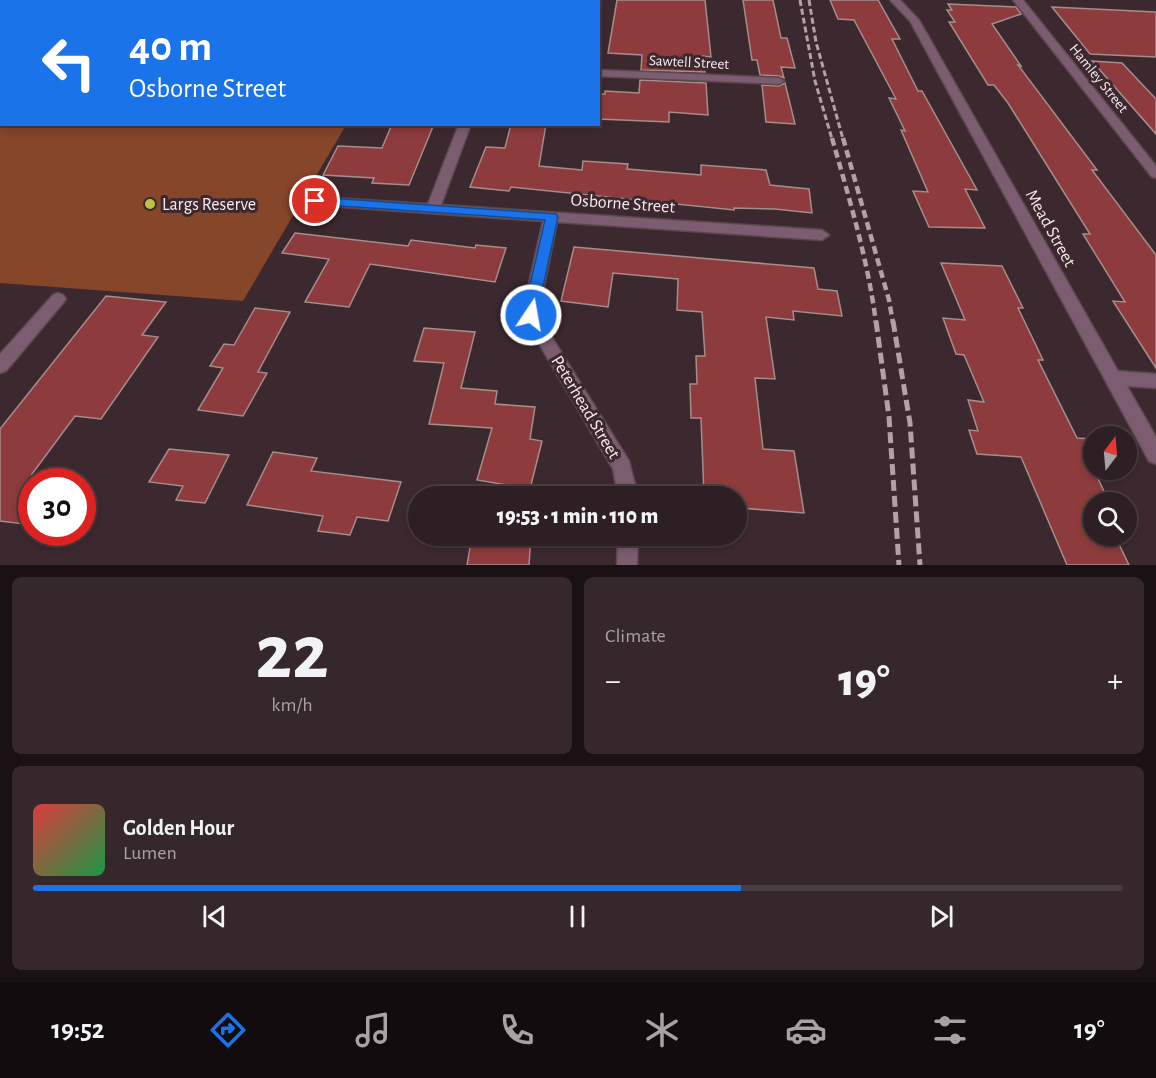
<!DOCTYPE html>
<meta charset="utf-8">
<style>
:root{--surface:#2d1f23;--page:#35272b;--text:#f1f3f6;--muted:#a7a2a6;--line:#483d41;--accent:#1a73e8}
body{margin:0;font-family:"Alegreya Sans",sans-serif;background:var(--page);color:var(--text);height:100vh;display:flex;flex-direction:column;font-size:22px;white-space:nowrap}
*{box-sizing:border-box;margin:0}
p{font-size:20px;color:var(--muted)}
.icon{flex:none;width:33px;height:33px;fill:none;stroke:currentColor;stroke-width:2;stroke-linecap:round;stroke-linejoin:round}
.map{position:relative;height:565px;overflow:hidden}
.drawer{display:flex;flex-direction:column;gap:12px;padding:12px;background:#191113;flex:1}
.drawer>*{flex:none}
.banner{position:absolute;left:0px;top:0px;width:600px;height:126px;box-shadow:0 3px 9px #0003,0 0 0 2px var(--line);background:#1a73e8;color:#fff;overflow:hidden}
.needle{width:39px;rotate:16deg}
.tools{position:absolute;left:1083px;top:426px;display:grid;gap:12px}
.tools a{display:grid;place-items:center;width:54px;height:54px;border-radius:50%;background:var(--surface);box-shadow:0 3px 9px #0003,0 0 0 2px var(--line);font-size:30px}
.speed{position:absolute;left:18px;top:468px;display:flex;gap:12px;font-size:30px;font-weight:700;text-align:center}
.speed>*{display:grid;place-content:center;width:78px;height:78px;border-radius:50%;background:var(--surface);box-shadow:0 3px 9px #0003,0 0 0 2px var(--line);line-height:1}
.speed .limit{border:9px solid #d22;background:#fff;color:#111}
.pin{position:absolute;display:grid;place-items:center;width:51px;height:51px;color:#fff;margin:-26px;border:3px solid #fff;border-radius:50%;box-shadow:0 2px 6px #0007}
.me{position:absolute;width:66px;margin:-33px;rotate:12deg;stroke-linejoin:round;filter:drop-shadow(0 0 4px #0008)}
.turn{display:flex;align-items:center;gap:21px;height:126px;padding:0 30px;font-size:27px}
.turn .icon{width:78px;height:78px;stroke-width:2.5}
.turn b{display:block;font-size:42px;line-height:51px}
.big{font-size:45px;font-weight:800;line-height:1.1}
.drawer .card{flex:1;display:flex;flex-direction:column;justify-content:center;gap:9px;min-width:0;padding:0 21px;border-radius:9px;background:var(--page)}
.drawer .dial{align-items:center;gap:0}
.dial b{font-size:78px;line-height:1}
.song{display:flex;align-items:center;gap:18px}
.cover{width:72px;height:72px;border-radius:9px;background:linear-gradient(135deg,hsl(0 70% 55%),hsl(140 70% 35%))}
.played{height:6px;border-radius:3px;background:linear-gradient(90deg,var(--accent) 65%,var(--line) 65%)}
.keys{display:flex;justify-content:space-around;direction:ltr}
.heat{display:flex;justify-content:space-between;align-items:center;font-size:33px;direction:ltr}
.drawer .tiles{flex:1;display:grid;gap:12px;grid-template-columns:1fr 1fr}
.card:last-child{grid-column:span 2}
.trip{position:absolute;left:408px;top:486px;width:339px;height:60px;border-radius:30px;background:var(--surface);box-shadow:0 3px 9px #0003,0 0 0 2px var(--line);font-weight:800;line-height:60px;text-align:center}
.dock{display:flex;height:96px;justify-content:space-around;align-items:center;background:#120c0e;color:var(--muted)}
.dock .icon{width:42px;height:42px}
.dock .active{color:var(--accent)}
.dock b{font-size:27px;color:var(--text)}
.map>svg:first-child{display:block}
</style>
<div class="map">
<svg width="1156" height="565" viewBox="0 0 1156 565">
<rect width="100%" height="100%" fill="#3c292f"/>
<path fill="#85462a" d="M 0,0 L 419,0 L 2,2 L 2,124 L 346,125 L 243,301 L 0,283 Z"/>
<path fill="#8d3b3c" stroke="#a58d8b" stroke-width="1.5" d="M 617,0 L 705,0 L 711,57 L 703,56 L 705,72 L 641,70 L 642,55 L 608,53 Z
M 743,0 L 773,0 L 781,38 L 787,38 L 795,68 L 781,67 L 784,78 L 779,76 L 760,75 L 757,60 L 752,60 Z
M 830,0 L 878,0 L 900,39 L 892,39 L 918,91 L 922,91 L 977,190 L 965,189 L 985,228 L 929,227 L 913,191 L 928,192 L 901,130 L 905,131 L 889,98 L 896,99 L 854,20 L 838,19 Z
M 948,4 L 1016,7 L 1021,14 L 992,24 L 1021,66 L 1018,65 L 1097,170 L 1092,170 L 1156,255 L 1156,368 L 1113,301 L 1125,302 L 1083,234 L 1090,234 L 1008,103 L 994,85 L 988,85 L 949,22 L 955,22 L 947,10 L 952,10 Z
M 1052,7 L 1156,12 L 1156,57 L 1090,54 Z
M 1092,61 L 1122,63 L 1156,99 L 1156,134 Z
M 640,80 L 706,83 L 708,115 L 669,112 L 669,122 L 598,119 L 598,94 L 605,94 L 605,91 L 639,93 Z
M 785,83 L 795,124 L 766,122 L 762,85 L 779,86 Z
M 392,124 L 434,124 L 409,185 L 372,183 L 374,178 L 323,175 L 338,146 L 382,148 Z
M 511,124 L 546,124 L 539,166 L 582,170 L 583,161 L 628,164 L 627,169 L 701,175 L 701,165 L 766,170 L 770,185 L 809,189 L 812,213 L 775,209 L 734,208 L 734,210 L 511,187 L 509,191 L 470,187 L 486,147 L 505,148 Z
M 295,233 L 408,246 L 411,240 L 475,248 L 476,245 L 506,248 L 495,282 L 370,264 L 349,307 L 305,302 L 329,259 L 282,253 Z
M 574,247 L 814,268 L 818,289 L 837,291 L 842,316 L 793,311 L 794,320 L 766,317 L 775,379 L 755,378 L 763,449 L 794,451 L 804,513 L 740,508 L 740,500 L 736,499 L 736,496 L 704,496 L 701,418 L 691,418 L 690,384 L 697,384 L 696,356 L 705,356 L 702,312 L 677,310 L 678,279 L 613,273 L 608,307 L 561,301 Z
M 941,263 L 1002,266 L 1023,308 L 1018,308 L 1043,360 L 1038,360 L 1077,438 L 1094,439 L 1094,470 L 1109,502 L 1094,502 L 1094,536 L 1115,536 L 1129,565 L 1067,565 L 1021,457 L 977,454 L 969,430 L 978,431 L 968,400 L 984,402 L 964,355 L 956,354 L 943,318 L 965,320 Z
M 106,296 L 166,302 L 142,335 L 158,337 L 101,419 L 75,416 L 32,474 L 32,525 L 0,521 L 0,429 Z
M 255,308 L 290,312 L 258,372 L 267,373 L 243,416 L 198,410 L 223,368 L 210,366 L 224,344 L 234,345 Z
M 424,328 L 475,332 L 461,388 L 497,391 L 495,404 L 535,407 L 530,439 L 542,441 L 530,489 L 477,480 L 492,428 L 429,424 L 444,363 L 414,361 Z
M 169,449 L 229,455 L 205,503 L 176,500 L 183,486 L 149,482 Z
M 273,452 L 317,458 L 311,471 L 401,482 L 388,521 L 357,517 L 350,535 L 318,531 L 323,516 L 247,505 Z
M 472,536 L 531,536 L 529,565 L 467,565 Z"/>
<g fill="none" stroke-linecap="round" stroke-linejoin="round">
<g stroke="#5a484d" stroke-width="3">
<path id="street" d="M 507,0 L 517,0 L 507,2 Z
M 890,0 L 900,0 L 919,20 L 1118,371 L 1156,374 L 1156,388 L 1127,386 L 1156,437 L 1156,464 L 1149,461 L 910,21 Z
M 1013,0 L 1023,0 L 1156,166 L 1156,178 L 1152,177 Z
M 598,70 L 779,78 L 784,81 L 779,84 L 598,76 Z
M 459,124 L 471,124 L 441,205 L 822,230 L 829,235 L 822,240 L 557,222 L 538,315 L 629,461 L 638,496 L 618,496 L 613,469 L 522,315 L 543,221 L 315,205 L 308,201 L 315,197 L 428,204 Z
M 58,293 L 63,295 L 66,299 L 63,303 L 6,371 L 0,373 L 0,354 L 53,295 Z
M 618,536 L 638,536 L 637,565 L 617,565 Z"/>
</g>
<use href="#street" fill="#7b5c71" fill-rule="evenodd"/>
<path stroke="#b1a2a6" stroke-width="3" stroke-dasharray="6 3" stroke-linecap="butt" d="M 800,0 L 815,81 L 832,139
M 809,0 L 816,42 L 843,139"/>
<path stroke="#b1a2a6" stroke-width="4.5" stroke-dasharray="8 4.5" stroke-linecap="butt" d="M 832,138 C 849,198 868,260 876,323
M 843,138 L 889,300 L 893,323"/>
<path stroke="#b1a2a6" stroke-width="5" stroke-dasharray="11 5" stroke-linecap="butt" d="M 876,321 L 889,417 L 899,565
M 893,321 L 910,423 L 920,565"/>
</g>
<path fill="#1a73e8" stroke="#114b97" stroke-width="1.5" d="M 315,197 L 556,214 L 558,217 L 536,319 L 526,319 L 523,315 L 545,220 L 311,204 L 311,198 Z"/>
<circle fill="#bebf42" stroke="#3c292f" stroke-width="2" cx="150" cy="204" r="6"/>
<g text-anchor="middle" stroke-width="6" stroke-linejoin="round" paint-order="stroke">
<g font-size="15" fill="#f6e9ec" stroke="#3c292f">
<text transform="translate(689 62) rotate(3)" y="5">Sawtell Street</text>
<text transform="translate(1099 78) rotate(51)" y="5">Hamley Street</text>
</g>
<g font-size="18" fill="#f6e9ec" stroke="#3c292f">
<text transform="translate(623 203) rotate(4)" y="6">Osborne Street</text>
<text transform="translate(1051 228) rotate(61)" y="6">Mead Street</text>
<text transform="translate(586 407) rotate(59)" y="6">Peterhead Street</text>
</g>
<g font-size="18" fill="#f6e9ec" stroke="#3c292f" text-anchor="start">
<text x="162" y="210">Largs Reserve</text>
</g>
</g>
</svg>
<div class="tools">
<a><svg class="needle" viewBox="-14 -14 28 28"><path d="M0-13l5 13h-10z" fill="#e53935"/><path d="M0 13l5-13h-10z" fill="#a7a2a6"/></svg></a>
<a><svg class="icon" aria-label="search" viewBox="0 0 24 24"><circle cx="10" cy="10" r="6"/><path d="M15 15l6 6"/></svg></a>
</div>
<div class="speed"><div class="limit">30</div></div>
<div class="pin" style="left:315px;top:201px;background:#d93025"><svg class="icon" aria-label="arrive" viewBox="0 0 24 24"><path d="M6 21V4h12l-3 4 3 4H6"/></svg></div>
<svg class="me" style="left:531px;top:315px" viewBox="-20 -20 40 40"><circle r="17" fill="#1a73e8" stroke="#fff" stroke-width="3"/><path d="M0-11L8 9 0 5-8 9z" fill="#fff"/></svg>
<div class="trip">19:53 · 1 min · 110 m</div>
<div class="banner">
<div class="turn"><svg class="icon" aria-label="left" viewBox="0 0 24 24"><path d="M17 20v-9H6M10 6l-5 5 5 5"/></svg><div><b>40 m</b>Osborne Street</div></div>
</div>
</div>
<section class="drawer">
<div class="tiles">
<div class="card dial"><b>22</b><p>km/h</p></div>
<div class="card"><p>Climate</p>
<div class="heat"><a>−</a><b class="big">19°</b><a>+</a></div>
</div>
<div class="card">
<div class="song"><i class="cover"></i><div><b>Golden Hour</b><p>Lumen</p></div></div>
<div class="played"></div>
<div class="keys"><svg class="icon" aria-label="previous" viewBox="0 0 24 24"><path d="M18 5L8 12l10 7zM5 5v14"/></svg><svg class="icon" aria-label="pause" viewBox="0 0 24 24"><path d="M8 5v14M16 5v14"/></svg><svg class="icon" aria-label="next" viewBox="0 0 24 24"><path d="M6 5l10 7-10 7zM19 5v14"/></svg></div>
</div>
</div>
</section>
<nav class="dock">
<b>19:52</b>
<svg class="icon active" aria-label="directions" viewBox="0 0 24 24"><path d="M12 3l9 9-9 9-9-9zM9 14v-3h6M13 9l2 2-2 2"/></svg>
<svg class="icon" aria-label="music" viewBox="0 0 24 24"><path d="M9 18V5l10-2v13"/><circle cx="6" cy="18" r="3"/><circle cx="16" cy="16" r="3"/></svg>
<svg class="icon" aria-label="phone" viewBox="0 0 24 24"><path d="M5 4h4l2 5-3 2q2 4 5 5l2-3 5 2v4C11 20 4 13 5 4z"/></svg>
<svg class="icon" aria-label="climate" viewBox="0 0 24 24"><path d="M12 3v18M4 7l16 10M4 17L20 7"/></svg>
<svg class="icon" aria-label="car" viewBox="0 0 24 24"><path d="M5 17H2v-5l4-1 3-4h7l3 4 3 1v5h-3M9 17h6M6 11h13"/><circle cx="7" cy="17" r="2"/><circle cx="17" cy="17" r="2"/></svg>
<svg class="icon" aria-label="filters" viewBox="0 0 24 24"><path d="M4 7h16M4 17h16"/><circle cx="9" cy="7" r="2"/><circle cx="15" cy="17" r="2"/></svg>
<b>19°</b>
</nav>
